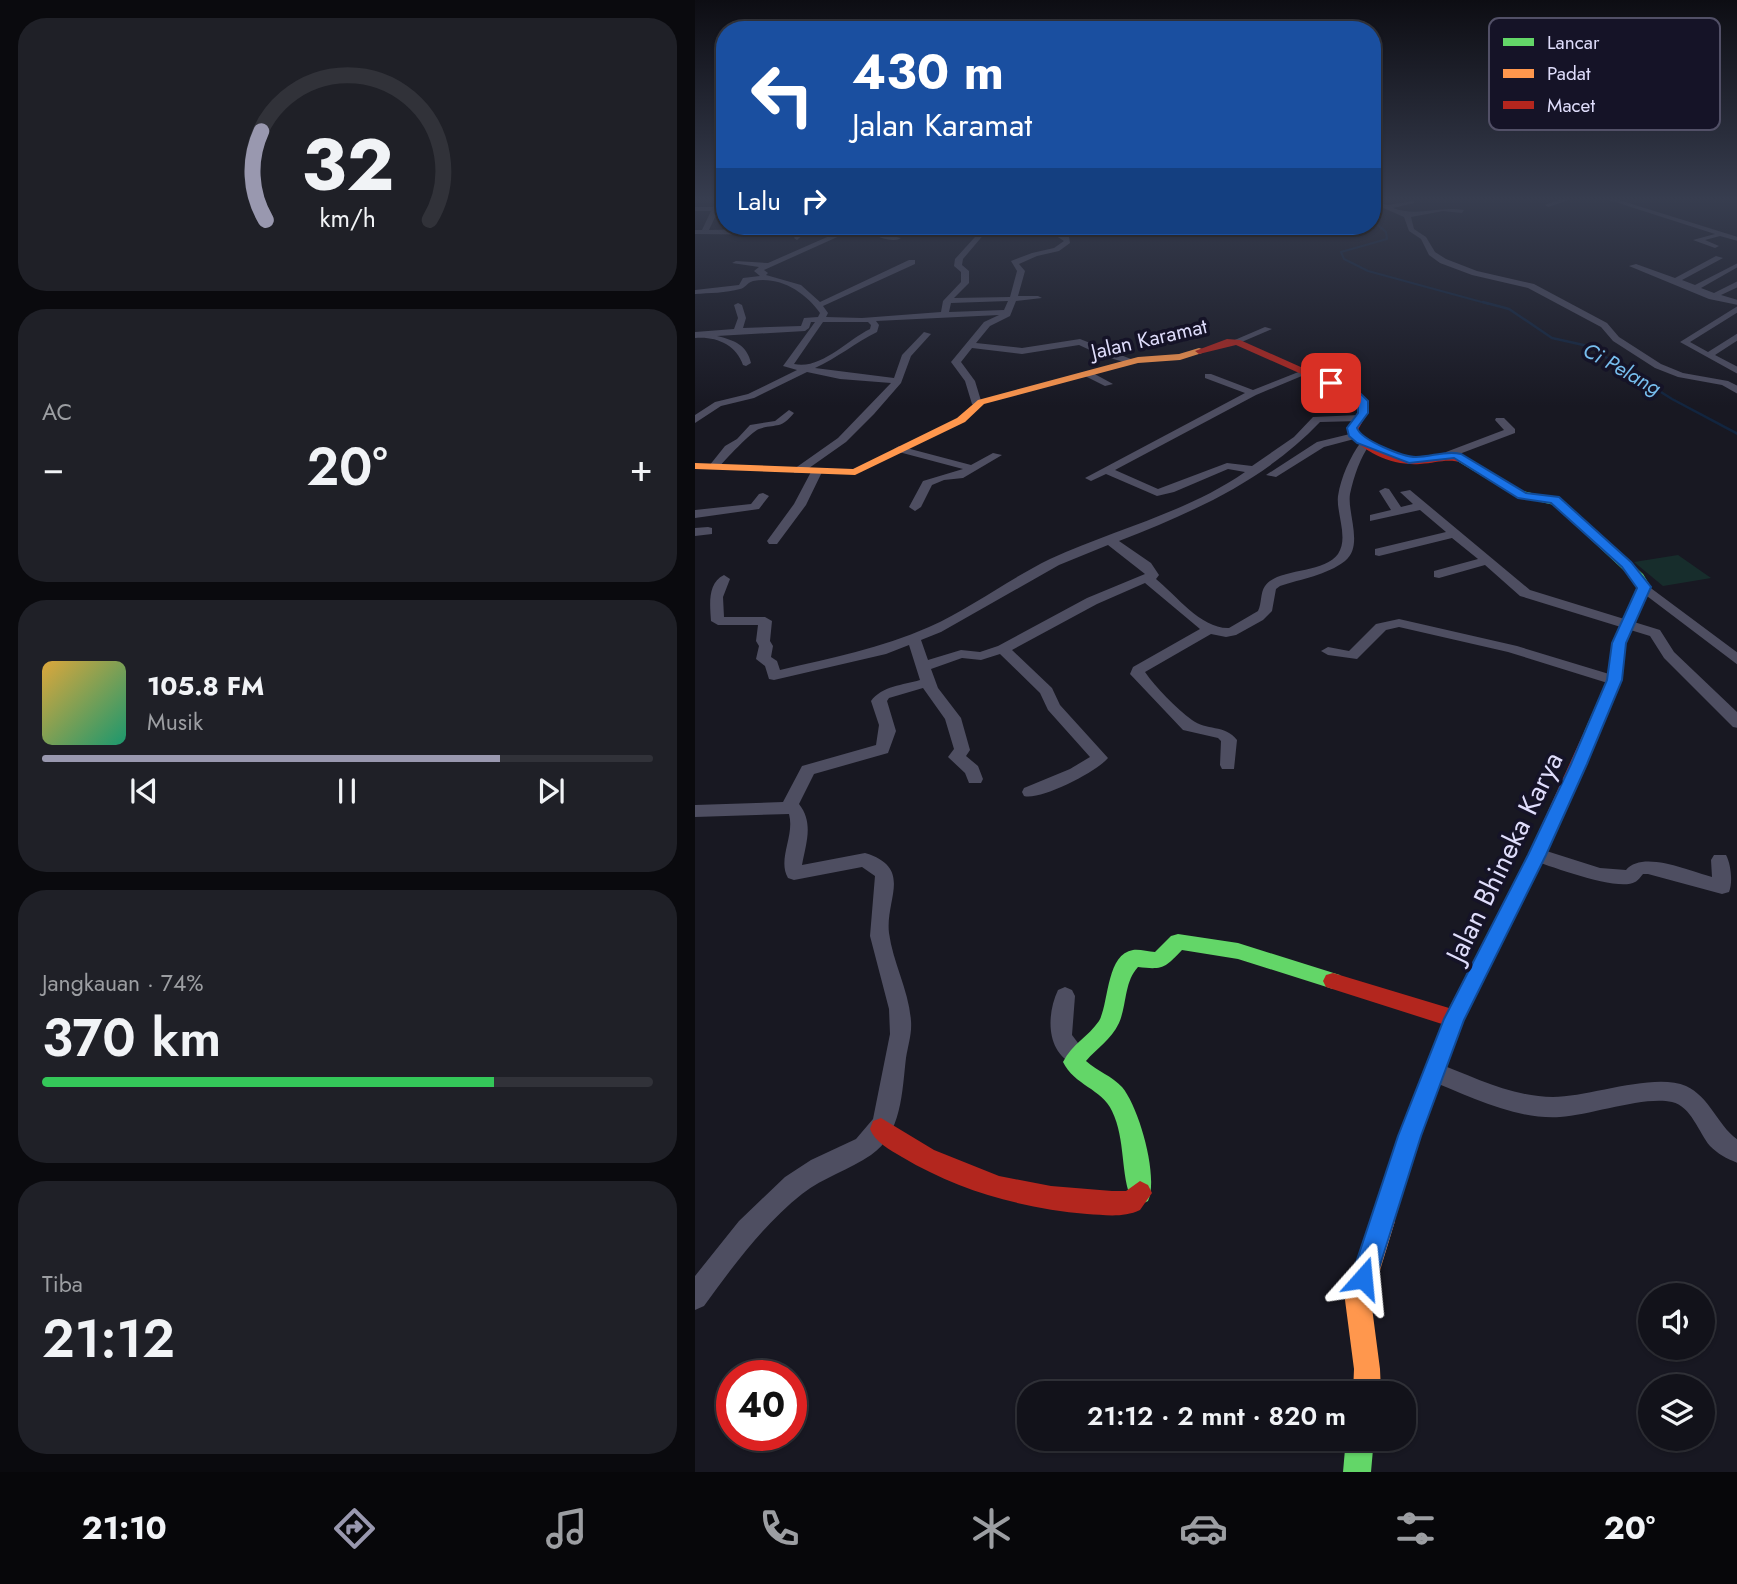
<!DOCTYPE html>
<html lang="id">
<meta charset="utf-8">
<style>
:root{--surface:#12121a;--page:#1f2027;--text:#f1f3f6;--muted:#9c9ea2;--line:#313239;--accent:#9998af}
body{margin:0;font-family:Jost,sans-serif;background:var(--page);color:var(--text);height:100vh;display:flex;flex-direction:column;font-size:26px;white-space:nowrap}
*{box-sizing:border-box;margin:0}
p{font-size:23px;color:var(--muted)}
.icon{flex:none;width:38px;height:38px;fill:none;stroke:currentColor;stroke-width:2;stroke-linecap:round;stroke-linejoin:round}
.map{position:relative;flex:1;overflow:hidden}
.details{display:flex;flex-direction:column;gap:18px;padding:18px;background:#0a0a0e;width:695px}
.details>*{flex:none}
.guide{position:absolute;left:21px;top:21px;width:665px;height:214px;border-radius:28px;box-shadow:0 2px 5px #0004,0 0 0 2px var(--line);background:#1a4fa0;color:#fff;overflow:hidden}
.tools{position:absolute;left:943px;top:1283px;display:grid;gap:14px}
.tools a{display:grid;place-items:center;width:77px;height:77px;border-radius:50%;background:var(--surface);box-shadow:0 2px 5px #0004,0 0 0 2px var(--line);font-size:35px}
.speed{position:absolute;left:21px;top:1360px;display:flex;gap:14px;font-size:35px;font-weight:700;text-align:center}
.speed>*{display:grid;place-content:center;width:91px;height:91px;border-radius:50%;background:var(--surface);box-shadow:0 2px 5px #0004,0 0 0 2px var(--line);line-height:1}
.speed .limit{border:10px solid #d22;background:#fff;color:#111}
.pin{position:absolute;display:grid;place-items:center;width:60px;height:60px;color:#fff;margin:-30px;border-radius:14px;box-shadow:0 4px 10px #0006}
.me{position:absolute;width:77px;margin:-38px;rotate:18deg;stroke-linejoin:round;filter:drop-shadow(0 0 5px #0008)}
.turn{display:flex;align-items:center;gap:24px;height:147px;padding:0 21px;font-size:32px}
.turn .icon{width:91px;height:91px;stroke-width:2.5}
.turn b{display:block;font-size:49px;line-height:60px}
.then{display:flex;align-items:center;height:66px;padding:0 21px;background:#0003;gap:14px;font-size:26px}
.big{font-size:52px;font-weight:600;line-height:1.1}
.details .tile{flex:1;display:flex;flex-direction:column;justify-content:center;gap:10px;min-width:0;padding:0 24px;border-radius:28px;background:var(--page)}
.details .dial{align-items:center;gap:0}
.dial svg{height:182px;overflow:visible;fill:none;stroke:var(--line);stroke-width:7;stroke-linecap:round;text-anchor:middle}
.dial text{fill:var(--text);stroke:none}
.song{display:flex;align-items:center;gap:21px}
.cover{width:84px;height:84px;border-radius:10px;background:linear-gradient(135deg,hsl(40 70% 55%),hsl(160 70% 35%))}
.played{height:7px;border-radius:4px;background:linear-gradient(90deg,var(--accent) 75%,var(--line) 75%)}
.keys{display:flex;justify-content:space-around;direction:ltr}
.heat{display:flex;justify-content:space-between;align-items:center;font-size:38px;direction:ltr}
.charge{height:10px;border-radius:5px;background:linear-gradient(90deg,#34c759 74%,var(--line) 0)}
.trip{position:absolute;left:322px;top:1381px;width:399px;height:70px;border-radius:28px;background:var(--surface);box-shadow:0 2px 5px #0004,0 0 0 2px var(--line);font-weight:600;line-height:70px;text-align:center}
.dock{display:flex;height:112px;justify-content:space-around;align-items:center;background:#07070a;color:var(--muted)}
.dock .icon{width:49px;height:49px}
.dock .active{color:var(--accent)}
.dock b{font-size:32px;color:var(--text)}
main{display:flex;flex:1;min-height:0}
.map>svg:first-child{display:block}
</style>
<main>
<section class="details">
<div class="tile dial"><svg viewBox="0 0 100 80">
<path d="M14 69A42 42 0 1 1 86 69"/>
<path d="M14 69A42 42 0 0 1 12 30" stroke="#9998af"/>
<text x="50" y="56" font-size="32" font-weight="700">32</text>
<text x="50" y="72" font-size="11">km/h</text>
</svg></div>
<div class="tile"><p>AC</p>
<div class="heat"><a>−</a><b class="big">20°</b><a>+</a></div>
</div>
<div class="tile">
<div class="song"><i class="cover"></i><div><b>105.8 FM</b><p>Musik</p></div></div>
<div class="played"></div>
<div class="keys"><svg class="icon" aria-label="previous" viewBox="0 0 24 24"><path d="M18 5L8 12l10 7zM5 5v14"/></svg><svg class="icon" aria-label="pause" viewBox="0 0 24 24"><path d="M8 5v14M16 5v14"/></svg><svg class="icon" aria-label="next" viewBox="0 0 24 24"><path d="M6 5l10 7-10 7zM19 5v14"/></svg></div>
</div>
<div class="tile"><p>Jangkauan · 74%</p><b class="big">370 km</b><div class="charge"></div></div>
<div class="tile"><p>Tiba</p><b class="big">21:12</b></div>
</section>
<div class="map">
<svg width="1043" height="1472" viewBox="0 0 1043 1472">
<rect width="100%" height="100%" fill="#181822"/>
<path fill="#172d2c" d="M 983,555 L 1016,578 L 968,586 L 939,562 Z"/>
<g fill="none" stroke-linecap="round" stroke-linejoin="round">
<path stroke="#12253f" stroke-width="2" d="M 677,220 L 691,232 L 692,239 L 646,252 L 649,259 L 673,271 L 794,304"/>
<path stroke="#12253f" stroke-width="2.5" d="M 788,302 L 814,309 L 857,338 L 893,346 L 977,399 L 1043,434"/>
<path fill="#4e4e61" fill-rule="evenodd" d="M 22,200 L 28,200 L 14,230 L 56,229 L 59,232 L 107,231 L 110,233 L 102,240 L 99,238 L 101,235 L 0,234 L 0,230 L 7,230 L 16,211 L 0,211 L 0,207 L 18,207 Z
M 677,200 L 692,205 L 719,201 L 719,203 L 698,208 C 721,217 744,206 769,210 L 767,213 L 748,211 L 716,217 L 719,229 L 731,237 L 740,252 L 751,259 L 782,271 L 839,284 L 912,323 L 924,337 L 966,364 L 988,373 L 1033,381 L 1043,386 L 1043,394 L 1027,385 L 983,377 L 960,368 L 918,341 L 906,327 L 833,288 L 777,275 L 745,263 L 734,255 L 726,239 L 714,231 L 709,217 L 677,203 Z
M 863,200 L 874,200 L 853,207 L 850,205 Z
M 914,200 L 924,200 L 1043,237 L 1043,241 L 1025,236 L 1010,240 L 1024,246 L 1020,248 L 998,240 L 1020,234 Z
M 139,226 L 187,229 L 190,231 L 189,234 L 206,238 C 201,242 186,239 181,235 L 182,233 L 144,231 L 149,234 L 69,270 L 73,273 L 71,275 L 106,285 L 125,302 L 214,260 L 220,260 L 220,264 L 128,306 L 133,313 L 131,317 L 167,318 L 246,312 L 248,301 L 266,282 L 266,272 L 259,266 L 260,259 L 290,226 L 296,226 L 268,259 L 267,265 L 274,271 L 274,283 L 259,298 L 315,297 L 322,271 L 316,261 L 337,253 L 359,248 L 369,241 L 346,226 L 354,226 L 374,237 L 375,243 L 364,251 L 342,256 L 324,264 L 330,271 L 323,296 L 343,296 L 347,298 L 321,301 L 315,316 L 295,326 L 281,343 L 327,348 L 385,339 L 441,361 L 436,364 L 408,356 L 384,345 L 327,354 L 277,348 L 266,362 L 280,381 L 287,404 L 282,407 L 277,404 L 270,381 L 256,362 L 289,322 L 304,315 L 181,321 L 184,325 L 182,332 C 160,343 142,358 120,368 L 199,378 L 207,355 L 229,332 L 236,334 L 216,356 L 206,383 L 179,414 L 151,442 L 107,473 L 99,473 L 99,469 L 143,438 L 196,383 L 145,379 L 112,372 L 59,398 L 26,406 L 0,423 L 0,415 L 20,402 L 53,394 L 102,370 L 88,366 L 120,322 L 116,322 L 114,328 L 110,331 L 22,336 C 39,340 52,345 56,363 L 51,366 L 48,365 C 41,344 20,336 0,338 L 0,332 L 39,329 L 43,318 L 39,305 L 43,303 L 47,305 L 51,318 L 48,328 L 106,326 L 109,318 L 123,317 L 125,313 C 110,292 85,276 58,281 C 51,283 51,288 45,289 C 31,293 14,293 0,294 L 0,290 L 44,285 L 48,278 L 65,276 L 59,271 L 64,267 L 37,263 L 41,261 L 73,263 L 139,234 L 132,231 ZM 313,301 L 309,310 L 254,312 L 256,303 ZM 128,322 L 173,322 L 176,325 L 175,329 C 152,340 126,370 99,364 Z
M 1021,256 L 1028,258 L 987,280 L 1000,285 L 1043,263 L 1043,267 L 1006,288 L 1019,293 L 1043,281 L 1043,287 L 1026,295 L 1043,300 L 1043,305 L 1014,299 L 934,266 L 941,264 L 980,278 Z
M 1043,306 L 1043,312 L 995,342 L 1013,352 L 1043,333 L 1043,340 L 1020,355 L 1043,367 L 1043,374 L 985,342 Z
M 570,327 L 577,329 L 542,344 L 535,342 Z
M 656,369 L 659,370 L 659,374 L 632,384 L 627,381 Z
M 606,371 L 614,373 L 561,395 L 420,470 L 463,489 L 532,463 L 557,466 L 599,437 L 618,417 L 664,415 L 669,418 L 664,421 L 625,422 C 569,481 498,512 424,541 L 456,563 L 464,575 L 461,579 C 481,595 506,629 534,628 L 563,611 C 567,603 565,593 570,586 C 582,568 629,574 643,554 C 654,538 641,513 643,496 C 646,477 655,457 666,442 L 675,444 C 665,458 659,476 655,494 C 652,513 669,546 650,561 C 632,575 606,579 585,586 L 581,589 L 577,611 L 568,620 L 541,635 L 531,637 L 516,634 L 450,672 C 461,688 481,708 497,720 C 511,731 530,724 542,740 L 539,769 L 527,769 L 525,765 L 526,741 L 523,738 L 488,730 L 435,674 L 438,667 L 505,629 L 450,583 L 402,604 L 317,650 L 357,688 L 365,705 L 413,758 C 403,771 345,801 329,796 L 327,792 L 329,788 L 375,769 L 395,757 L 353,710 L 345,693 L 305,654 L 286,660 L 267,658 L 236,669 L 243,688 L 266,718 L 275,750 L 271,756 L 283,766 L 288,779 L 286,783 L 274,783 L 270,773 L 253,757 L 259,749 L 250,719 L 228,688 L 194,698 L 192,701 L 201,731 L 193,753 L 119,774 L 104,804 C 119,823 111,843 107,865 L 170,853 C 219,868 190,899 194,933 C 198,963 214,991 216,1021 C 217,1034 213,1045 211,1058 C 207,1091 207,1134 176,1155 C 154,1170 129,1177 107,1194 C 68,1225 38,1266 9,1306 L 0,1310 L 0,1276 L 44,1221 L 90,1177 L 116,1160 L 161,1139 L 178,1119 L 195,1034 L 194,1009 L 175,936 L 180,876 L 167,867 L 99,880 L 93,878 C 82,859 100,836 94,814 L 0,817 L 0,805 L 88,802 L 107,766 L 181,745 L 184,725 L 176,701 C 187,686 208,685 225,680 L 214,645 L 191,654 L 79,680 L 74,679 L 70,666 L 61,659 L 64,646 L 61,641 L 63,625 L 23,625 L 16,621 C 15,605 12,583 29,575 L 35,579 L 28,597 L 29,617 L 70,617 L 77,621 L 75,641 L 78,646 L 76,657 L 82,661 L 85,670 C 136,658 186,648 234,627 C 276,608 314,579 355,559 C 420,529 491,513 550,472 L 533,469 L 479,492 L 462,496 L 411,474 L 396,481 L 390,478 L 550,393 L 510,378 L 510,374 L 516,374 L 558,390 ZM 413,545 L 450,574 L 392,598 L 303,646 L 285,652 L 266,650 L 233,660 L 226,640 L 246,632 L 364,565 Z
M 390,372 L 396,372 L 418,384 L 410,386 L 390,376 Z
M 94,410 L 99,413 C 85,430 82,423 64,429 C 56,432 30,460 23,468 L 15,468 L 14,466 L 30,446 L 42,439 L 55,425 L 80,421 Z
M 801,418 L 809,418 L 820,429 L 820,433 L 759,456 L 751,456 L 751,452 L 809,430 L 800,420 Z
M 659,433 L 663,434 L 663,438 L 629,447 L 581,477 L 571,475 L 622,442 Z
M 204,446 L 276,465 L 298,453 L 307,455 L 268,478 L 249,480 L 237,485 L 226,507 L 220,511 L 214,507 L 228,481 L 268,469 L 200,451 L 199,449 Z
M 117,470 L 127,472 L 111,505 L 82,544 L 74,544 L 72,541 L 99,504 Z
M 690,488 L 694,489 L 706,507 L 718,504 L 705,492 L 715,490 L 835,590 L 965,630 L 979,652 L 1043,713 L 1043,728 L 1038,727 L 969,658 L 955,636 L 825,596 L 790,565 L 744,578 L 739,577 L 739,571 L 783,559 L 757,538 L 684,556 L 680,555 L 680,549 L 751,532 L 725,510 L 675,521 L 675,515 L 696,510 L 684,491 Z
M 68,493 L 74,496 L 64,509 L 0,518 L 0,510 L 56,504 L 64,494 Z
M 13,527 L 17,528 L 17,534 L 0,536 L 0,528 Z
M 949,583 L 1043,653 L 1043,665 L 944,590 L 942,587 Z
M 704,619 L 822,646 L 924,677 L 926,680 L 919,685 L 813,652 L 704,627 L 691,630 L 662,659 L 633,655 L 626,651 L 633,647 L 654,651 L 681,624 Z
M 842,848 L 905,868 L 931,870 C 948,850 994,871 1017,877 L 1016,860 L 1019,855 L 1031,855 C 1036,864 1038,883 1034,892 L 1027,894 L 953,874 L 948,874 C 946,876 943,881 940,882 C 923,892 856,866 836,860 L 833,855 L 836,850 Z
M 370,987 L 377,990 L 380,996 L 377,1035 L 392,1055 L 389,1062 L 381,1065 C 351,1054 351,1015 363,990 Z
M 739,1062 C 777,1076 817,1097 858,1097 C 894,1097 959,1072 991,1086 C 1015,1097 1022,1125 1043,1140 L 1043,1163 C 1032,1159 1023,1154 1015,1146 C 1004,1133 996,1106 977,1102 C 948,1096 897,1115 865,1117 C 819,1120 773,1095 731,1079 L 728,1072 L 731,1065 Z"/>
<path fill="#63d668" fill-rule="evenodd" d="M 768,457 L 828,491 L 867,500 L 948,574 L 956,587 L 931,643 L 926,680 L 903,736 L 891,736 L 889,732 L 912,680 L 917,643 L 942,587 L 938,579 L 859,505 L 820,496 L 764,462 L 764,458 Z
M 483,934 L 543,943 L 645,975 L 648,981 L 645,987 L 638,989 L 543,959 L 487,950 C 470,968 468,970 443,967 C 429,982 432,1005 424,1023 C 416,1040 402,1048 391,1061 C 402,1071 417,1076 427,1087 C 444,1107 464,1177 453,1201 L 445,1205 L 437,1201 C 425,1174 431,1140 417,1111 C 407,1089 379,1085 368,1062 C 377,1044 393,1037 404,1021 C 414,1004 411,954 438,950 C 445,949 453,952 460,952 L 476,936 Z
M 651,1438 L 679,1438 L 676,1472 L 648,1472 Z"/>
<path fill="#ff974d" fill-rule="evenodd" d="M 504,348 L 507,349 L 507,353 L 485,360 L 443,363 L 289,404 L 270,422 L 160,475 L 0,469 L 0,463 L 158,469 L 262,418 L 283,400 L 443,357 L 484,354 Z
M 688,1209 L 697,1212 L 700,1221 L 676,1300 L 685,1369 L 686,1393 L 658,1393 L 659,1369 L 650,1300 L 679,1212 Z"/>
<path fill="#b3261e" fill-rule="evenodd" d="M 532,339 L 545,340 L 664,393 C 680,406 670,416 662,432 C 677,445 696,456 716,458 C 735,459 757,446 773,460 L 768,463 C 752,458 742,463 725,464 C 698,466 669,453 652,432 L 664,409 L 663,402 L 658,397 L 541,345 L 504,354 L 500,351 Z
M 897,727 L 905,732 L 851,855 L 769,1020 L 725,1136 L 697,1230 L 688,1233 L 679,1230 L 676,1221 L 703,1136 L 747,1024 L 631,987 L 628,981 L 631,975 L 638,973 L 754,1008 L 833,855 L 889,732 Z
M 186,1118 L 239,1150 L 304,1176 L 356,1186 L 417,1191 L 431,1191 L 445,1181 L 453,1185 L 457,1193 L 445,1210 C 428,1218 410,1215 392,1214 C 326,1208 264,1191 207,1157 C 195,1150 180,1142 175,1129 L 178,1121 Z"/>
</g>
<linearGradient id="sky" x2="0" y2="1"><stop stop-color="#0d0d13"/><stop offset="0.49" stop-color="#373d4f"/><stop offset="1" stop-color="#373d4f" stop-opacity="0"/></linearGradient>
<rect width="1043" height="406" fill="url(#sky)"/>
<path fill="#1a73e8" stroke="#114b97" stroke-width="2" d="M 636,380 L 665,393 L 673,401 L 673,413 L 662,428 C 666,440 708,457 721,457 C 737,457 750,450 766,454 L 831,493 L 864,497 L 936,562 L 956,587 L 931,643 L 927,680 L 892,764 L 851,855 L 769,1020 L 726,1136 L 681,1278 L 677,1287 L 668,1291 L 659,1287 L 656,1278 L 703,1136 L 749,1019 L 833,855 L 876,764 L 912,680 L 917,643 L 942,588 L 927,567 L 856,503 L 823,498 L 759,458 L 714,463 L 662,443 L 654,436 L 652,428 L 663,413 L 663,402 L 633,385 L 631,383 Z"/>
<g text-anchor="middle" stroke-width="7" stroke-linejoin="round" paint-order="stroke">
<g font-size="21" fill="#dfddfb" stroke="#151327">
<text transform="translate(454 339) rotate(-13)" y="7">Jalan Karamat</text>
</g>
<g font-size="21" font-style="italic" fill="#77beee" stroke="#151327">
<text transform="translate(927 369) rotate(29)" y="7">Ci Pelang</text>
</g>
<g font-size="28" fill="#dfddfb" stroke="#151327">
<text transform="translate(809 857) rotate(-64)" y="10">Jalan Bhineka Karya</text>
</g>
</g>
<rect x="794" y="18" width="231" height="112" rx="10" fill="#151327" stroke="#525067" stroke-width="2"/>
<rect x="808" y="38" width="31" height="8" fill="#63d668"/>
<rect x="808" y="69" width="31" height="9" fill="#ff974d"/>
<rect x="808" y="101" width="31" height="8" fill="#b3261e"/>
<g font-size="19" fill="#dfddfb">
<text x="852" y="49">Lancar</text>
<text x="852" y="80">Padat</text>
<text x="852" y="112">Macet</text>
</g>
</svg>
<div class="tools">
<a><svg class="icon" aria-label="sound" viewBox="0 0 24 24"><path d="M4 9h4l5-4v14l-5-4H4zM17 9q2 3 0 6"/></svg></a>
<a><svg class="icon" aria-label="layers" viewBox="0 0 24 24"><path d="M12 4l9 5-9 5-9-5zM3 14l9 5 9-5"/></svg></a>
</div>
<div class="speed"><div class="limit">40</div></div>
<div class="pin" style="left:636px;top:383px;background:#d93025"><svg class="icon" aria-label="arrive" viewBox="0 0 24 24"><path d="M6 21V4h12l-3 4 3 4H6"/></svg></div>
<svg class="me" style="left:668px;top:1278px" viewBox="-20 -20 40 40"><path d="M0-17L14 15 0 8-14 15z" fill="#1a73e8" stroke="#fff" stroke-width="4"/></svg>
<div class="trip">21:12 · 2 mnt · 820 m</div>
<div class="guide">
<div class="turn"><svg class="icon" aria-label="left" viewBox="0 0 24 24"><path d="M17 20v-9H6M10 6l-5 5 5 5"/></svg><div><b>430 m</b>Jalan Karamat</div></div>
<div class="then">Lalu<svg class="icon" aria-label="right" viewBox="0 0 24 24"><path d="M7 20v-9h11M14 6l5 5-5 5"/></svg></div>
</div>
</div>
</main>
<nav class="dock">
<b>21:10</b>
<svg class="icon active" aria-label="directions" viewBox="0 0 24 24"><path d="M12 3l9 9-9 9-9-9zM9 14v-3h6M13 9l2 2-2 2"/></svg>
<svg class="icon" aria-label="music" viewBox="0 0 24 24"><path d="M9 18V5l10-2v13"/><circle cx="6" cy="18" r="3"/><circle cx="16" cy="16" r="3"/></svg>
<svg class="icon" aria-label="phone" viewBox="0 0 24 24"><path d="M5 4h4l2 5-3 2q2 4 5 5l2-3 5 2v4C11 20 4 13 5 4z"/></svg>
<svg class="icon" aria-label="climate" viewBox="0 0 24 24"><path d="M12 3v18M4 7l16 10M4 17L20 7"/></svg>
<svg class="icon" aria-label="car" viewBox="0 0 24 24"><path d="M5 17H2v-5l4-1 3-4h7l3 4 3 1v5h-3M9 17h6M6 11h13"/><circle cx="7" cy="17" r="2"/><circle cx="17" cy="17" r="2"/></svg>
<svg class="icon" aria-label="filters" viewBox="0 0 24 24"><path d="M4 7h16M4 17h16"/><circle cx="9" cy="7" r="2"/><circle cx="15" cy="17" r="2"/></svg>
<b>20°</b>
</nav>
